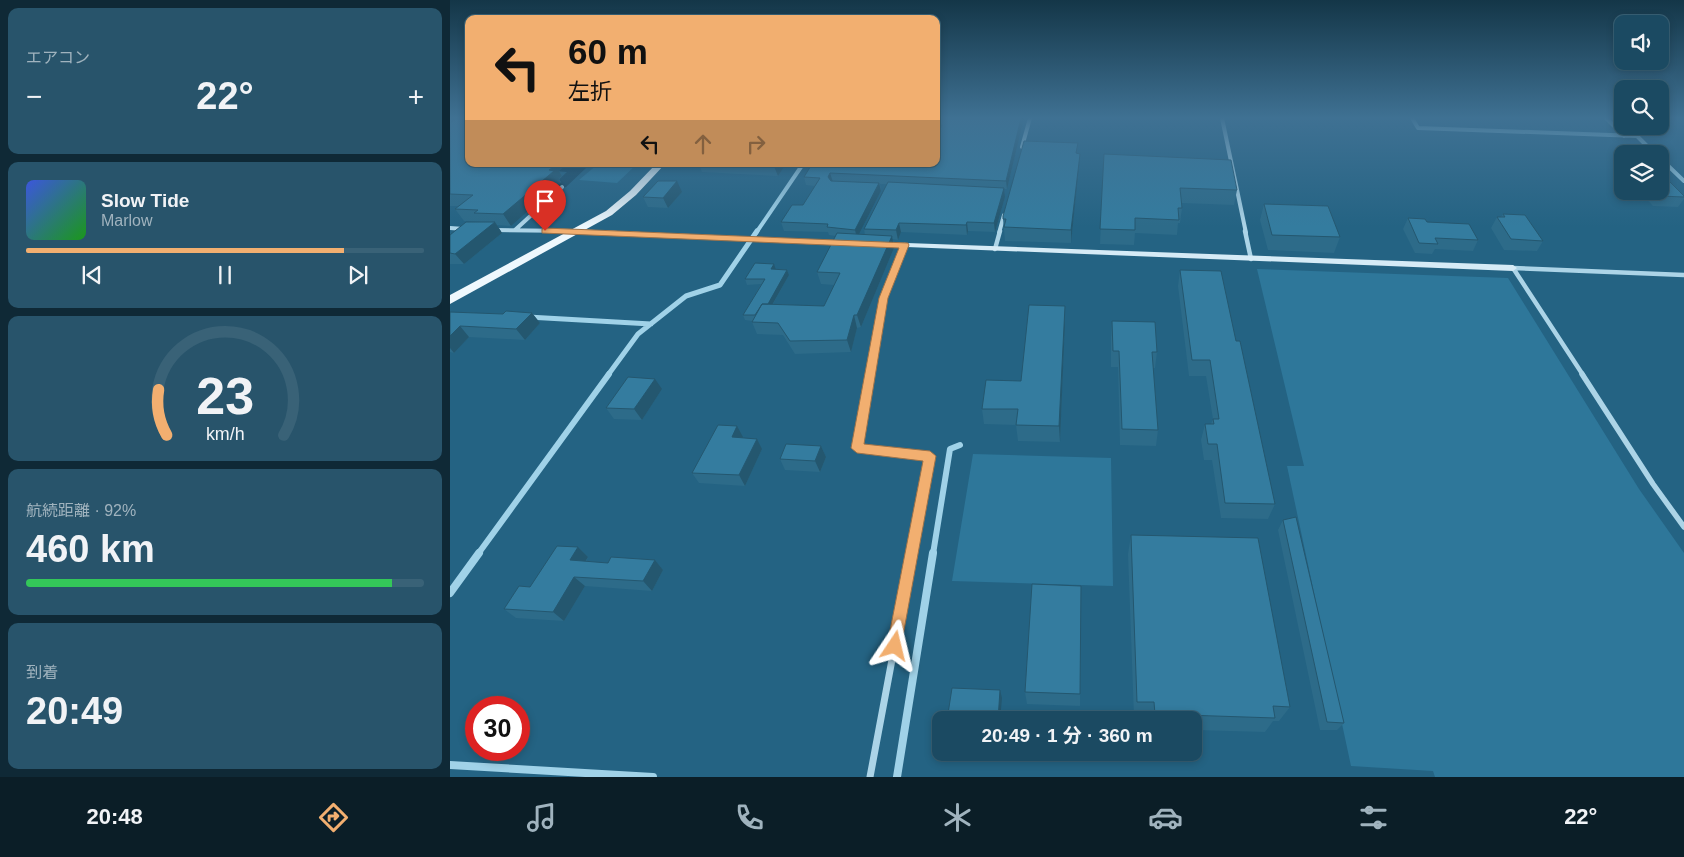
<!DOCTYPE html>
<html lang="ja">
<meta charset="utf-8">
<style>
:root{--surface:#1b4a62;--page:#28546b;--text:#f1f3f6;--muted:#a0b3be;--line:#396277;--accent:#f2af70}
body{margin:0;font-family:Arial,"Noto Sans JP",sans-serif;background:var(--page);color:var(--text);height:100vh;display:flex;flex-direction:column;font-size:19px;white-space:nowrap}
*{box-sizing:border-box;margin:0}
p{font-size:16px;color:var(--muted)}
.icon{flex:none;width:28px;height:28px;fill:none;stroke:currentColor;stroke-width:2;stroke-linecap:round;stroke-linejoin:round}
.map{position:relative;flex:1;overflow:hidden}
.sheet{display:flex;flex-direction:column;gap:8px;padding:8px;background:#0f2936;width:450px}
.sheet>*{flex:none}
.guide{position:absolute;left:15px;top:15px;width:475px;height:152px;border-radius:10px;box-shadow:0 2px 8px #0003,0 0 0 1px var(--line);background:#f2af70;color:#111;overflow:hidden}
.fabs{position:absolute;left:1164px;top:15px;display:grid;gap:10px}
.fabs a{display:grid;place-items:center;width:55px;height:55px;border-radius:10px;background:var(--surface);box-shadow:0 2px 8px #0003,0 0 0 1px var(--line);font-size:25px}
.speed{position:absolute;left:15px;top:696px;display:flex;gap:10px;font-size:25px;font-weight:700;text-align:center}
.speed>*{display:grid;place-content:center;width:65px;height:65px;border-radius:50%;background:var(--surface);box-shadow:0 2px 8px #0003,0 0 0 1px var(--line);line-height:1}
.speed .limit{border:8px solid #d22;background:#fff;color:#111}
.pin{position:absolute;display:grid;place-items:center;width:42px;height:42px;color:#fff;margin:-51px -21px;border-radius:50% 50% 50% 0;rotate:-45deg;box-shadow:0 0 5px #0007}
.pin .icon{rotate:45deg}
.me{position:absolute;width:55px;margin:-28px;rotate:10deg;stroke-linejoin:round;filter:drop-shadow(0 0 4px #0008)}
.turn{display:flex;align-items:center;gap:18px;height:105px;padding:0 20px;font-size:22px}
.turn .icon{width:65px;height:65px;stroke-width:2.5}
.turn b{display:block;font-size:35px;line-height:42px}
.lanes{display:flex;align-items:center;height:48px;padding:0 20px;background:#0003;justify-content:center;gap:25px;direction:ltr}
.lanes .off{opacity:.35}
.big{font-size:38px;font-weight:700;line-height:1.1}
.sheet .widget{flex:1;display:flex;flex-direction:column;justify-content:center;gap:8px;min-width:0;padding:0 18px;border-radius:10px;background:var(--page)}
.sheet .dial{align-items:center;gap:0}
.dial svg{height:130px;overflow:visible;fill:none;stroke:var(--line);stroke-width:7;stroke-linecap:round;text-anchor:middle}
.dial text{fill:var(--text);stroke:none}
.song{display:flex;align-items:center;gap:15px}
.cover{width:60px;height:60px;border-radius:8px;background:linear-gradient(135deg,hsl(230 70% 55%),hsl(120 70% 35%))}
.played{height:5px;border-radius:2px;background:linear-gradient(90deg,var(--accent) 80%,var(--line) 80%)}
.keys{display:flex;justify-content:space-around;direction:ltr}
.heat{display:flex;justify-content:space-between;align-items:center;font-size:28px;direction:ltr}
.charge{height:8px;border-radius:4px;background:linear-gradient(90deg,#34c759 92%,var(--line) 0)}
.trip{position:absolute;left:482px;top:711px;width:270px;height:50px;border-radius:10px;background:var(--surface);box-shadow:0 2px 8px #0003,0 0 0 1px var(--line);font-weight:700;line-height:50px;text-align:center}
.dock{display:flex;height:80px;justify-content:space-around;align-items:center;background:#0b1e27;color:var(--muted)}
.dock .icon{width:35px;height:35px}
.dock .on{color:var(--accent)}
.dock b{font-size:22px;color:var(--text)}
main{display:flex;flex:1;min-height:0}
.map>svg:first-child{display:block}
</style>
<main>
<section class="sheet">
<div class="widget"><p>エアコン</p>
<div class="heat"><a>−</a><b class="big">22°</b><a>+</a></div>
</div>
<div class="widget">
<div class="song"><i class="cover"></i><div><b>Slow Tide</b><p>Marlow</p></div></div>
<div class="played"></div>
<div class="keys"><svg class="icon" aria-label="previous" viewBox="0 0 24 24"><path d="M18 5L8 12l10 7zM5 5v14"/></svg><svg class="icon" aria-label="pause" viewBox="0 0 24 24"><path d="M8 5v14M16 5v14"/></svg><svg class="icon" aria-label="next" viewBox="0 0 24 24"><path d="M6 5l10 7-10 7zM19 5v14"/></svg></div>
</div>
<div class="widget dial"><svg viewBox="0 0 100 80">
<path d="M14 69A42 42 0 1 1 86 69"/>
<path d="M14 69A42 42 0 0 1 9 41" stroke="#f2af70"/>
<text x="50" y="56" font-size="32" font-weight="700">23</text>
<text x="50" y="72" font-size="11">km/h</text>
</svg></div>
<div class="widget"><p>航続距離 · 92%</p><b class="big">460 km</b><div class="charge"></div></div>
<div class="widget"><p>到着</p><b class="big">20:49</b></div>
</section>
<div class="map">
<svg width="1234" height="777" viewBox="0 0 1234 777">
<rect width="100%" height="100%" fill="#246383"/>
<path fill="#2e779a" d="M 148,164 L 187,164 L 167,183 L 129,180 Z
M 807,269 L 1058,278 L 1189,489 L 1234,553 L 1234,777 L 985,777 L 983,771 L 901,766 L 837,466 L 854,466 Z
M 523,454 L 661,458 L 663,586 L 502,581 Z"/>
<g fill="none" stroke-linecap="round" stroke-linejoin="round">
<path stroke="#a0d2e8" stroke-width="4" d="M 962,118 L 968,128 L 1187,136 L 1205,154
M 1156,118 L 1174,136
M 1210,158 L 1234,181
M 306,233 L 353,164"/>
<path stroke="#a0d2e8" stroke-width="5" d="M 78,317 L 201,324
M 158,375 L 188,334 L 236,296 L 270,285 L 307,231"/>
<path stroke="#a0d2e8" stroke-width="6" d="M 28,554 L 159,374
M 483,554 L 500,449 L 510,445"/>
<path stroke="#a0d2e8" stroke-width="8" d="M 0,593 L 29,553
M 0,765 L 203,777
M 447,777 L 483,553"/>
<path fill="#194963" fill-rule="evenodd" d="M 82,164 L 129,164 L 136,168 L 116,187 L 111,188 L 104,184 L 117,172 L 82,169 L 80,166 Z"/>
<path stroke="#acd4e7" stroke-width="4" d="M 772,118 L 796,233
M 572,147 L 580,118
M 0,228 L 14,229
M 45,230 L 124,231
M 65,230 L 112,187
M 549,233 L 554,215"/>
<path stroke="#acd4e7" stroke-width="4.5" d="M 795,231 L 801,259
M 545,249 L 550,231
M 1063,268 L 1133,375
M 1063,268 L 1234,275
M 420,375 L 433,298 L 455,245"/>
<path stroke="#acd4e7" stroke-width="5.5" d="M 420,374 L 407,448 L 480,456 L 462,554
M 1132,374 L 1203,484 L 1234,527"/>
<path stroke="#acd4e7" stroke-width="7" d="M 420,777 L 462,553"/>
<path fill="#d6ebf6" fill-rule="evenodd" d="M 123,229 L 395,241 L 399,243 L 395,245 L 126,233 L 123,233 Z
M 429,242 L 1063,265 L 1067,268 L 1063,271 L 432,246 L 428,244 Z"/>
<path fill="#eef8fd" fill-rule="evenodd" d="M 206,164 L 215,164 L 186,195 L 162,215 L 0,304 L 0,295 L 156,211 L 180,191 Z"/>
</g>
<path fill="#2d6b89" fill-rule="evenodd" d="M 486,118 L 574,118 L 557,189 L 554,189 L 555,197 L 545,232 L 518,231 L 517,235 L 451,232 L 448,240 L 442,239 L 444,248 L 411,327 L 407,328 L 401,352 L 345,354 L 333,335 L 307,334 L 302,322 L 302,321 L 295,320 L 293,315 L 311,284 L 297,285 L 295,279 L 326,269 L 337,270 L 339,275 L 323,304 L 374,306 L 384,285 L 371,284 L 367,272 L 386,236 L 379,235 L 378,232 L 334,231 L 331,222 L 353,205 L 365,186 L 356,185 L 354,177 L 362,164 L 476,164 L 489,132 L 486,132 ZM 430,184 L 437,184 L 414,229 L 415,235 L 409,234 L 431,191 Z
M 0,123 L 19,164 L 109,171 L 112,176 L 109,179 L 111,182 L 61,226 L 47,225 L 52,233 L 14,264 L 0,264 L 0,235 L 31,222 L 14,221 L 5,209 L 9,206 L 0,206 Z
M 628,153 L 630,154 L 629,166 L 621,243 L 555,241 L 553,219 Z
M 654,154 L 787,190 L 784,205 L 732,203 L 732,208 L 730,223 L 728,223 L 727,235 L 685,233 L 684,245 L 650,244 Z
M 249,164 L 336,164 L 328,176 L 252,172 Z
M 1189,191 L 1210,191 L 1234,196 L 1234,199 L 1228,207 L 1203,206 Z
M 232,192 L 218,208 L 198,207 L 193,197 Z
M 814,204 L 890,237 L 884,253 L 818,250 L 810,220 Z
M 1053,214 L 1093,241 L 1087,251 L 1054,250 L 1041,228 L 1047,217 L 1051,217 Z
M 958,218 L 977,222 L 1028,240 L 1023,251 L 985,249 L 982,254 L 965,253 L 953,229 Z
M 730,270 L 786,341 L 825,504 L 818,519 L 771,518 L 762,460 L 754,460 L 751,440 L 755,424 L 761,424 L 763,419 L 756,376 L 739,376 L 728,286 Z
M 615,306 L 615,322 L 610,442 L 568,441 L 566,425 L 534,424 L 532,409 L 571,381 Z
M 0,312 L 53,314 L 82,313 L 90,323 L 75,340 L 19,337 L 4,353 L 0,352 Z
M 662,321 L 707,352 L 705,368 L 703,368 L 708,430 L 706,446 L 670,445 L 668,367 L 661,367 L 661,337 Z
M 212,389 L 192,420 L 164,419 L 156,408 Z
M 293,437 L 293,438 L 312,449 L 295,486 L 249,483 L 242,473 Z
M 371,446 L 376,457 L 370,472 L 335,470 L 330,459 Z
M 833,520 L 894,723 L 887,730 L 870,730 L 828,530 Z
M 681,535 L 840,707 L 829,721 L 823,721 L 815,732 L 744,730 L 744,720 L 700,720 L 700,717 L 684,717 L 678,554 Z
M 128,547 L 138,557 L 136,562 L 158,563 L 205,560 L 213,570 L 202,591 L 135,586 L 114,621 L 66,618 L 54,609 Z
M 575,692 L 630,694 L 630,706 L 577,704 Z"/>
<path fill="#24576f" d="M 571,118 L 574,118 L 557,189 L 556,181 Z
M 630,154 L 629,166 L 621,243 L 621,230 Z
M 97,164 L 118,164 L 109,171 L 112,176 L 109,179 L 111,182 L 61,226 L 53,214 Z
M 323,164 L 336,164 L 328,176 Z
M 380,173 L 383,182 L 380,185 L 378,177 Z
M 227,181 L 232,192 L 218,208 L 213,198 Z
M 429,183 L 431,191 L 407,238 L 405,230 Z
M 554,188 L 555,197 L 545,232 L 544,223 Z
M 45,222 L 52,233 L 14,264 L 5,254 Z
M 517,222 L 518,231 L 517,235 L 516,225 Z
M 449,223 L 451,232 L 448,240 L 446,230 Z
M 442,236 L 444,248 L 411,327 L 407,315 Z
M 324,264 L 326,270 L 321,269 Z
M 337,270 L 339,275 L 313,321 L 311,316 Z
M 615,306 L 615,322 L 610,442 L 609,426 Z
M 82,313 L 90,323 L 75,340 L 66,329 Z
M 404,315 L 407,328 L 401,352 L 397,340 Z
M 10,326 L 19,337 L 4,353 L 0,348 L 0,336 Z
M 205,379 L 212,389 L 192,420 L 184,409 Z
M 287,426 L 293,437 L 288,448 L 282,437 Z
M 307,439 L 312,449 L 295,486 L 289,475 Z
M 371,446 L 376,457 L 370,472 L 365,461 Z
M 128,547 L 138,557 L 130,570 L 120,560 Z
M 205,560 L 213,570 L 202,591 L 193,581 Z
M 124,577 L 135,586 L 114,621 L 103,612 Z
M 550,690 L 552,698 L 550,720 L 548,720 Z"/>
<path fill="#347c9f" stroke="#24576f" d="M 7,118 L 19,118 L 19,164 L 98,164 L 97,164 L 106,165 L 99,170 L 104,171 L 53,214 L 24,213 L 28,210 L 5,209 L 23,195 L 0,194 L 0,123 Z
M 486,118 L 571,118 L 556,181 L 380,173 L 378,177 L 381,181 L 429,183 L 405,230 L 377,227 L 378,224 L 331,222 L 342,205 L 353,205 L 370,178 L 354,177 L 362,164 L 486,164 L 486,139 L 492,125 L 486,124 Z
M 574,141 L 628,143 L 626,153 L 630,154 L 621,230 L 554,227 L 556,219 L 553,219 L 553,216 Z
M 654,154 L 781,160 L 787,190 L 730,188 L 732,208 L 728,208 L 729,220 L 685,218 L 685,230 L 650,229 Z
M 1210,180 L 1219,181 L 1234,196 L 1234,197 L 1210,196 L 1206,191 L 1210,191 Z
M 208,181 L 227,181 L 213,198 L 193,197 Z
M 438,182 L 554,188 L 544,223 L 517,222 L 516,225 L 449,223 L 446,230 L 414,229 Z
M 814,204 L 878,206 L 890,237 L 822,235 Z
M 1053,214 L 1075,215 L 1093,241 L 1061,239 L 1047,217 L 1055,217 Z
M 958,218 L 975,219 L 977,222 L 1019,224 L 1028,240 L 985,238 L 988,244 L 969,243 Z
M 16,222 L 45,222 L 5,254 L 0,253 L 0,235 Z
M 387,233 L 442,236 L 407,315 L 404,315 L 397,340 L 340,341 L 328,323 L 302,322 L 312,304 L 374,306 L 390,273 L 367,272 Z
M 305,263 L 324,264 L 321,269 L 337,270 L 318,304 L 312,304 L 305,315 L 293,315 L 315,279 L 295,279 Z
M 730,270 L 771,271 L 786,341 L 790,341 L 825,504 L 775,503 L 767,444 L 758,444 L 755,424 L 764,424 L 763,419 L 769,419 L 760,360 L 742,360 Z
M 579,305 L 615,306 L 609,426 L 566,425 L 568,409 L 532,409 L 536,380 L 571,381 Z
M 56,311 L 82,313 L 66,329 L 10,326 L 0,336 L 0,312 L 53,314 Z
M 662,321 L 705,322 L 707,352 L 702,352 L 708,430 L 672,429 L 669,351 L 663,351 Z
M 178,377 L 205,379 L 184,409 L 156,408 Z
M 268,425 L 287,426 L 282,437 L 307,439 L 289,475 L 242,473 Z
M 336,444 L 371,446 L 365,461 L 330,459 Z
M 846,517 L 894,723 L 877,722 L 833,520 Z
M 681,535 L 808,538 L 840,707 L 823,706 L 825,718 L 705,714 L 704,702 L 687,702 Z
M 107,546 L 128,547 L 120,560 L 158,563 L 161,557 L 205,560 L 193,581 L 124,577 L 103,612 L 54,609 L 69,586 L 80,587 Z
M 582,584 L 631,586 L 630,694 L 575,692 Z
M 502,688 L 550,690 L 548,720 L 497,720 Z"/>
<linearGradient id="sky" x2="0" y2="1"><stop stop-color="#143648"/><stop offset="0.52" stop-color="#3f7193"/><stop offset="1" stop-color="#3f7193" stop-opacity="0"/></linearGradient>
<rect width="1234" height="227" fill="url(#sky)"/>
<path fill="#f2af70" stroke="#9d7249" d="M 95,228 L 458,243 L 459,245 L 438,298 L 414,444 L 480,451 L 486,456 L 450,652 L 445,654 L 439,652 L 437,646 L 473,461 L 407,453 L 401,448 L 429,298 L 449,248 L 92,233 L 92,229 Z"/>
</svg>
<div class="fabs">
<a><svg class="icon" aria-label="sound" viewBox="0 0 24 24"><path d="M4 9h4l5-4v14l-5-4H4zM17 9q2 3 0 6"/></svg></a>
<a><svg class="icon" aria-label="search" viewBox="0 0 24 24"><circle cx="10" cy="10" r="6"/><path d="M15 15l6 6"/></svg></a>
<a><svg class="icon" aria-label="layers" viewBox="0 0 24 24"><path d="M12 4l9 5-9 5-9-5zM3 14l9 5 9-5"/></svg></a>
</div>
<div class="speed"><div class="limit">30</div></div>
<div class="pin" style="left:95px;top:231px;background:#d93025"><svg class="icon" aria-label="arrive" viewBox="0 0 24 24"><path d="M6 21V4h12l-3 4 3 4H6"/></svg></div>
<svg class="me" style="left:445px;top:646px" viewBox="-20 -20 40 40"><path d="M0-17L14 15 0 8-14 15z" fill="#f2af70" stroke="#fff" stroke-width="4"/></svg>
<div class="trip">20:49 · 1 分 · 360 m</div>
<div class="guide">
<div class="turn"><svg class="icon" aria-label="left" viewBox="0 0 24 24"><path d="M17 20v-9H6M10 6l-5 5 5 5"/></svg><div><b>60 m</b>左折</div></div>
<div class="lanes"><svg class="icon" aria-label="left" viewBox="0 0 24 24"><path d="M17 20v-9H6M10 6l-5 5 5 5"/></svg><svg class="icon off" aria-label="ahead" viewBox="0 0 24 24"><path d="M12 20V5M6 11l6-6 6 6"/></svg><svg class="icon off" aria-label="right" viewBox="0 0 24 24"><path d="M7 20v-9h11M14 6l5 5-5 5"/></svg></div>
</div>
</div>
</main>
<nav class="dock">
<b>20:48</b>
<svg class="icon on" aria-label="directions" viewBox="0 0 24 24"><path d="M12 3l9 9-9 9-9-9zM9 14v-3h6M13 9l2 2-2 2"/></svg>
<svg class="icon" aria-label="music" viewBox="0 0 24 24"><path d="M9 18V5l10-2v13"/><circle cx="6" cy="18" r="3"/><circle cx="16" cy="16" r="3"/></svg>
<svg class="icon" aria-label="phone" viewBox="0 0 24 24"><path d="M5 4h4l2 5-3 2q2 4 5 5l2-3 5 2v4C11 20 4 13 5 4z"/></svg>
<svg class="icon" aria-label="climate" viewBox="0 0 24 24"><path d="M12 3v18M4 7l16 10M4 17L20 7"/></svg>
<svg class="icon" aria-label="car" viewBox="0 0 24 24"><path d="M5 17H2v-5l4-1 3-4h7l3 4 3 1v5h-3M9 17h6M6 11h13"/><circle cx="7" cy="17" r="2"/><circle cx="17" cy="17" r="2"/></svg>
<svg class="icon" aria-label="filters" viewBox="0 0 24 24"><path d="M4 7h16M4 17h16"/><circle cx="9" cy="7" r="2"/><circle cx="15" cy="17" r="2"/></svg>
<b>22°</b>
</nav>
